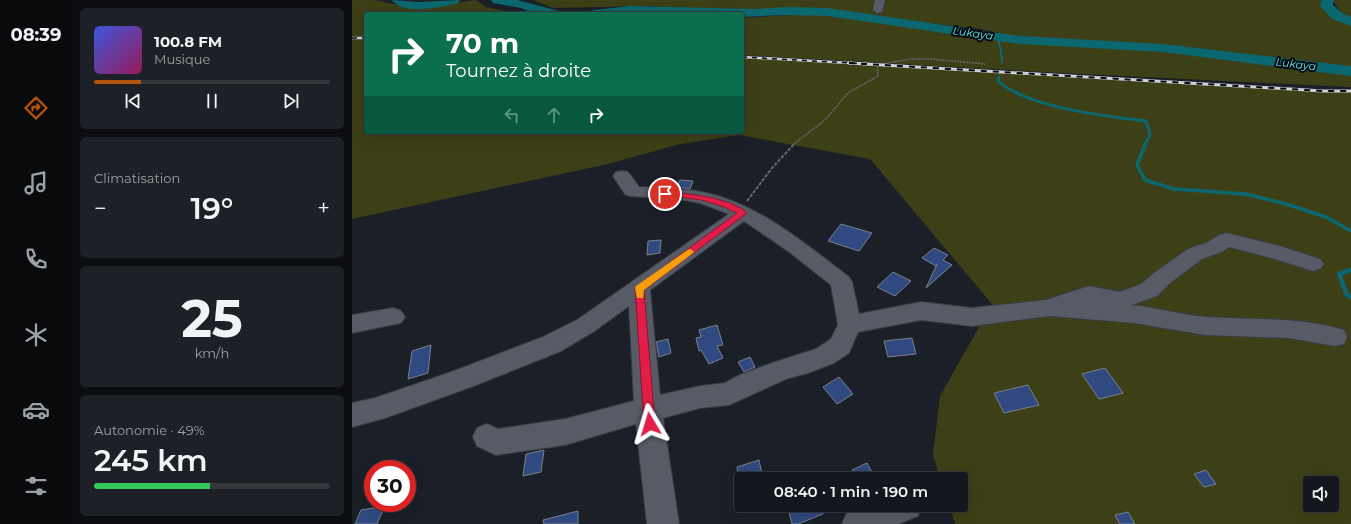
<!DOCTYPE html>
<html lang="fr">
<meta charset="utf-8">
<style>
:root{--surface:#14181e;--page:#1d2127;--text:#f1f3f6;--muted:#9da0a4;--line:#33373c;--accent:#b45309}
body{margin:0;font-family:Montserrat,sans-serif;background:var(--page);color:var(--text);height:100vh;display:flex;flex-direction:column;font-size:15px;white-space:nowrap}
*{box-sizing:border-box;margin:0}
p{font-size:13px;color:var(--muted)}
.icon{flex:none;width:22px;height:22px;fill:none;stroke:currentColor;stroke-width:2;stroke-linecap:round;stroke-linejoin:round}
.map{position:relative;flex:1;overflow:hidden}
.panel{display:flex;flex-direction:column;gap:8px;padding:8px;background:#0b0d10;width:280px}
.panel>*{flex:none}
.banner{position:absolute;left:12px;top:12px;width:380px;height:122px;border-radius:4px;box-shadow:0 4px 16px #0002,0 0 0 1px var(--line);background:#0b6e4f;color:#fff;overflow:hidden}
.buttons{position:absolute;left:951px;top:476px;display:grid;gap:8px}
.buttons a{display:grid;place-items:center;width:36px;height:36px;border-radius:4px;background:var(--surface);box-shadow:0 4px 16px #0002,0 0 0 1px var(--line);font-size:20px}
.speed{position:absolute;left:12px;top:460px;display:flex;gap:8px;font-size:20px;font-weight:700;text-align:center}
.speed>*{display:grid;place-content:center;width:52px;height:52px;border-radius:50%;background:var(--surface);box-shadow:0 4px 16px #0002,0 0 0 1px var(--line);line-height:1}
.speed .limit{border:6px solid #d22;background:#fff;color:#111}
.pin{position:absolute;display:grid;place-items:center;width:34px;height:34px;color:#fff;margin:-17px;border:2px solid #fff;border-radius:50%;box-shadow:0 1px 4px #0007}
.me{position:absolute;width:44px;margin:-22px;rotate:353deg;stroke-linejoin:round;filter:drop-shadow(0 0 3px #0008)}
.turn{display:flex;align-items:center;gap:14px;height:84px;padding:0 16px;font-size:18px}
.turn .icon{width:52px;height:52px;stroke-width:2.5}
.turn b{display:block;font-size:28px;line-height:34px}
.lanes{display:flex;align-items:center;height:38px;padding:0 16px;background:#0003;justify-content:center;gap:20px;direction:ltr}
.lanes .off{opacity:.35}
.big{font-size:30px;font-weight:600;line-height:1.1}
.panel .tile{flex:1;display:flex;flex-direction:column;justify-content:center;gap:6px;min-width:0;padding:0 14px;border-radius:6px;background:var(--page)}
.panel .dial{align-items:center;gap:0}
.dial b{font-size:52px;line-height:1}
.song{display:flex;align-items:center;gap:12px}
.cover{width:48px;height:48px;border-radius:6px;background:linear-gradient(135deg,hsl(230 70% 55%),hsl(330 70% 35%))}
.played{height:4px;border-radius:2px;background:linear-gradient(90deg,var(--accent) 20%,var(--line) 20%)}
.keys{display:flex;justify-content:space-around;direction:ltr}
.heat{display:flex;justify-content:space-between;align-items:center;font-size:22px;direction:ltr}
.charge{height:6px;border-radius:3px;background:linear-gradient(90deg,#34c759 49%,var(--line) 0)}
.trip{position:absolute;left:382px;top:472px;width:234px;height:40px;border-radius:4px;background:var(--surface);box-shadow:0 4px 16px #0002,0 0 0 1px var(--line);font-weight:600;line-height:40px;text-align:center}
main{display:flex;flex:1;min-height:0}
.menu{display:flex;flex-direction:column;width:72px;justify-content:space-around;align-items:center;background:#080a0c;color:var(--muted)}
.menu .icon{width:28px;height:28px}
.menu .selected{color:var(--accent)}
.menu b{font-size:18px;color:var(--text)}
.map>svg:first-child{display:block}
</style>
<main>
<nav class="menu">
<b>08:39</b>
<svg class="icon selected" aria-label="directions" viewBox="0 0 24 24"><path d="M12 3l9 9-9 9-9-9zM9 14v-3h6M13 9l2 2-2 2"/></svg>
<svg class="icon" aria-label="music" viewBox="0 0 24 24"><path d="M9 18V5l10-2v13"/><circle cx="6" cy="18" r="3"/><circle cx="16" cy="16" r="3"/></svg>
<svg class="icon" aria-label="phone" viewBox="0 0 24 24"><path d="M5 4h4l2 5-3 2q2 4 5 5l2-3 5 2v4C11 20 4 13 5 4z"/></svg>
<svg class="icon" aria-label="climate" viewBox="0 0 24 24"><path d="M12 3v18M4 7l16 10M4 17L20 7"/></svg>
<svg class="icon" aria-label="car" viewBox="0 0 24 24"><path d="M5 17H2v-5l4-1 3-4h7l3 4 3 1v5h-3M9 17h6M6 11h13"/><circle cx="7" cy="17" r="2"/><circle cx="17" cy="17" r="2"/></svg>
<svg class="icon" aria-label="filters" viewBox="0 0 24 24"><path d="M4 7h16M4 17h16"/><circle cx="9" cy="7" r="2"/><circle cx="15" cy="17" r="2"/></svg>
</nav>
<section class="panel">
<div class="tile">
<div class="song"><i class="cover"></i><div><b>100.8 FM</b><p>Musique</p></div></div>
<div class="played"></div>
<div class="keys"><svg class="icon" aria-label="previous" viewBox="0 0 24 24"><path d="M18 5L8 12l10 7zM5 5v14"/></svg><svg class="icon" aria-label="pause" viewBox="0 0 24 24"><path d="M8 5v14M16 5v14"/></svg><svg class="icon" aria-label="next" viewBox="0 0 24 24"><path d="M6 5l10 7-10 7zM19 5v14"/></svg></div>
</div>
<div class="tile"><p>Climatisation</p>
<div class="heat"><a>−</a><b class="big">19°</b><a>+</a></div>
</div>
<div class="tile dial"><b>25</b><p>km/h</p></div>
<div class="tile"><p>Autonomie · 49%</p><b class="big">245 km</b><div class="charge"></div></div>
</section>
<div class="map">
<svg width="999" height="524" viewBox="0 0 999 524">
<rect width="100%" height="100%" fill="#1b2028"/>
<path fill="#3d3f16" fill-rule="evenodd" d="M 0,0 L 23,0 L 63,9 L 124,0 L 134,7 L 168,14 L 14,14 L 14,132 L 390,132 L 390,57 L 971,91 L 999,91 L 999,524 L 603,524 L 597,505 L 609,505 L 609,479 L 588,479 L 581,455 L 588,396 L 640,304 L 518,159 L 387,135 L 328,144 L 256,164 L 0,219 ZM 958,483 L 980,483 L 980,505 L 958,505 Z
M 181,0 L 971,0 L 971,9 L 980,17 L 999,25 L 999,67 L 828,47 L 772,42 L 669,38 L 629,29 L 457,9 L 410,10 L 398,12 L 298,6 L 201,8 Z
M 981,0 L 999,0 L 999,19 L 988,14 L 989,13 Z
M 470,13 L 639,39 L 688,45 L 757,47 L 818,51 L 999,73 L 999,87 L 691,72 L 390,55 L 390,18 Z"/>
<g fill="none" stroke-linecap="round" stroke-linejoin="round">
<path stroke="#0c6870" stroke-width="2" d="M 645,36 L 649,50 L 650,62"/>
<path stroke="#0c6870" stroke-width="3" d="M 647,77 L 646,81 C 676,108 754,116 794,121 L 798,135 L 793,144"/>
<path stroke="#0c6870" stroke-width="3.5" d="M 794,143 L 785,165 L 793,180 L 822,189 L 894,194 L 934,204 L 974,217 L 999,231"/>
<path stroke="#0c6870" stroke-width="4.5" d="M 999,270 L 987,274 L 995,295 L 999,297"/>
<path fill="#0c6870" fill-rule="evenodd" d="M 40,0 L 66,2 L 108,0 L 106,3 C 91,7 51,16 40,0 Z
M 139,0 L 165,0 L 207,11 L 208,14 L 184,14 L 169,8 L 141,3 Z
M 970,0 L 982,0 L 981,5 L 990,13 L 999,17 L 999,26 L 980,19 L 968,6 Z
M 278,6 L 402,9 L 435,7 L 475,8 L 668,36 L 811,44 L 999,66 L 999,76 L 811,52 L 668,44 L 475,16 L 435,15 L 390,17 L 390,14 L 237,14 L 238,11 L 243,10 Z"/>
</g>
<path fill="#304a81" stroke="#7a7f8a" d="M 328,180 L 341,181 L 338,189 L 325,187 Z
M 489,224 L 520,233 L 507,251 L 476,241 Z
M 309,240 L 308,253 L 295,255 L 296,241 Z
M 582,248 L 596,255 L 591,260 L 600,265 L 574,288 L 585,264 L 584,266 L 570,258 Z
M 541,272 L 559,281 L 543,296 L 525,287 Z
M 365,325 L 371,345 L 365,346 L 371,358 L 357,364 L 349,350 L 347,351 L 344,338 L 349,337 L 347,330 Z
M 560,338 L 564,354 L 536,357 L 532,341 Z
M 316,339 L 319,353 L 307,357 L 304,342 Z
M 79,345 L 76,373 L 56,379 L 60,351 Z
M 398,357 L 403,367 L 392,372 L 386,362 Z
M 753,368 L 771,393 L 747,399 L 730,374 Z
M 487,377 L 501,394 L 485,404 L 471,387 Z
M 676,385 L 687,405 L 652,413 L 642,393 Z
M 192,450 L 189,472 L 171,476 L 174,454 Z
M 407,460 L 410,474 L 389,479 L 387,481 L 385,467 Z
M 515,463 L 522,476 L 515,479 L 505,479 L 500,470 Z
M 854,470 L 864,484 L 852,487 L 842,474 Z
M 435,505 L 468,505 L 471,514 L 446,524 L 440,524 Z
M 33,506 L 25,524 L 3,524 L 9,510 Z
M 226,511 L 226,524 L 192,524 L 191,520 Z
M 776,512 L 783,524 L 768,524 L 763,515 Z"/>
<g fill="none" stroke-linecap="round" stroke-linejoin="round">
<g stroke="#393c44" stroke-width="2">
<path id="minor" d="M 523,0 L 533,0 L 530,12 L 526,13 L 521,10 Z
M 270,171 L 276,172 L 287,187 C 308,188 329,188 350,192 C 406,203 452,243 497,277 L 500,282 L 507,314 L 569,302 L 620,308 L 694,300 L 737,286 L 768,292 L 789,284 L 802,273 L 836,249 L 856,242 L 867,235 L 874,233 L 928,246 L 968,259 L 972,264 L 968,269 L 961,271 L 923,259 L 877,247 L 870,252 L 850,259 L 818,283 L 805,296 L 779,305 C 804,307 829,315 855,317 C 900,320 947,316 992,330 L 995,337 L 992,344 L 983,346 L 937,338 L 853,335 L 782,323 L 698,316 L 620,326 L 569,320 L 506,332 L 497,353 L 482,363 L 456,373 L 434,379 L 377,405 L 348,408 L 311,418 L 327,524 L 295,524 L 284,424 L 213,445 L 144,455 L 125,446 L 121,437 L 125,428 L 135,424 L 146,429 L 213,419 L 282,401 L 277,306 L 241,332 L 209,351 L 119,387 L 33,418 L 0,427 L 0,403 L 23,398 L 102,371 L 191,337 L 225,320 L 377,214 L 348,203 L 326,199 L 278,196 L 273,194 L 261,176 L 264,172 ZM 392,221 L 436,251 L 479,285 L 486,325 L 479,339 L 464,349 L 420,363 L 388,375 L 373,383 L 348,386 L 308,395 L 298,290 Z
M 41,308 L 49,311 L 53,317 L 49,323 L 0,333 L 0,315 Z
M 514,505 L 570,505 L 566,516 L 546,524 L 490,524 L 495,513 Z"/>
</g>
<path stroke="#656971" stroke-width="1.5" stroke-dasharray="2 1" stroke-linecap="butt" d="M 442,144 L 473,120 L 496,93 L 526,76 L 525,65 L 559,59 L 579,59 L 633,64"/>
<path stroke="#656971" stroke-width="2" stroke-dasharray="3.5 1.5" stroke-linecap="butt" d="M 395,201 L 420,168 L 443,143"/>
<use href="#minor" fill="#565b65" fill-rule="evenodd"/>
<g stroke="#cfd2d9" stroke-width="2.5">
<path id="rail-far1" d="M 0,38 L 14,38
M 390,57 L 515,64"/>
</g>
<g stroke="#cfd2d9" stroke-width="3">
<path id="rail" d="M 497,63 L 971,91 L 999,91"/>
</g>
<use href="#rail-far1" stroke="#07090d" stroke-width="1.5" stroke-dasharray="5" stroke-linecap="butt"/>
<use href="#rail" stroke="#07090d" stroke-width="2" stroke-dasharray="6" stroke-linecap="butt"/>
</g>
<path fill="#e11d48" stroke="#92132f" d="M 313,191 C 334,194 379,197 395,213 L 292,290 L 303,424 L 302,428 L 298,430 L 293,428 L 292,424 L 283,288 L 385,213 L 372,207 L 350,200 L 310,195 L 310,192 Z"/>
<path fill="#f59e0b" d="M 337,249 L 340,250 L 342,252 L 340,254 L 292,290 L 291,298 L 285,298 L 283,288 L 284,286 Z"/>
<g text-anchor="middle" stroke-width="4" stroke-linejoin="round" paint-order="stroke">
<g font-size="11" font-style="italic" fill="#56eefd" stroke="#07090d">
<text transform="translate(621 33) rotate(8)" y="4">Lukaya</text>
<text transform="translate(944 64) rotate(7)" y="4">Lukaya</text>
</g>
</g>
</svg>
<div class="buttons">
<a><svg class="icon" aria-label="sound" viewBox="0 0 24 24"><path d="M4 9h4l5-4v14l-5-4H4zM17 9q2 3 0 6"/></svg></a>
</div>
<div class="speed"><div class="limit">30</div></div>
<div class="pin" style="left:313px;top:194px;background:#d93025"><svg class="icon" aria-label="arrive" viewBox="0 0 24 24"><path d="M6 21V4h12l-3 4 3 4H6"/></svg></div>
<svg class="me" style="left:298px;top:424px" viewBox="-20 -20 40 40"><path d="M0-17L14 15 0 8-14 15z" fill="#e11d48" stroke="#fff" stroke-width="4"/></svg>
<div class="trip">08:40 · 1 min · 190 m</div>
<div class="banner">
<div class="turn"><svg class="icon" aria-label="right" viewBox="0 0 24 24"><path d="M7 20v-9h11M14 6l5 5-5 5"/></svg><div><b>70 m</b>Tournez à droite</div></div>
<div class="lanes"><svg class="icon off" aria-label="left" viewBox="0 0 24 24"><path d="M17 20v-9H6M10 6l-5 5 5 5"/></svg><svg class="icon off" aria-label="ahead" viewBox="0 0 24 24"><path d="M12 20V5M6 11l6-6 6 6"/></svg><svg class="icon" aria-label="right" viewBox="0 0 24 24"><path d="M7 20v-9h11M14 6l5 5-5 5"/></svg></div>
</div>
</div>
</main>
